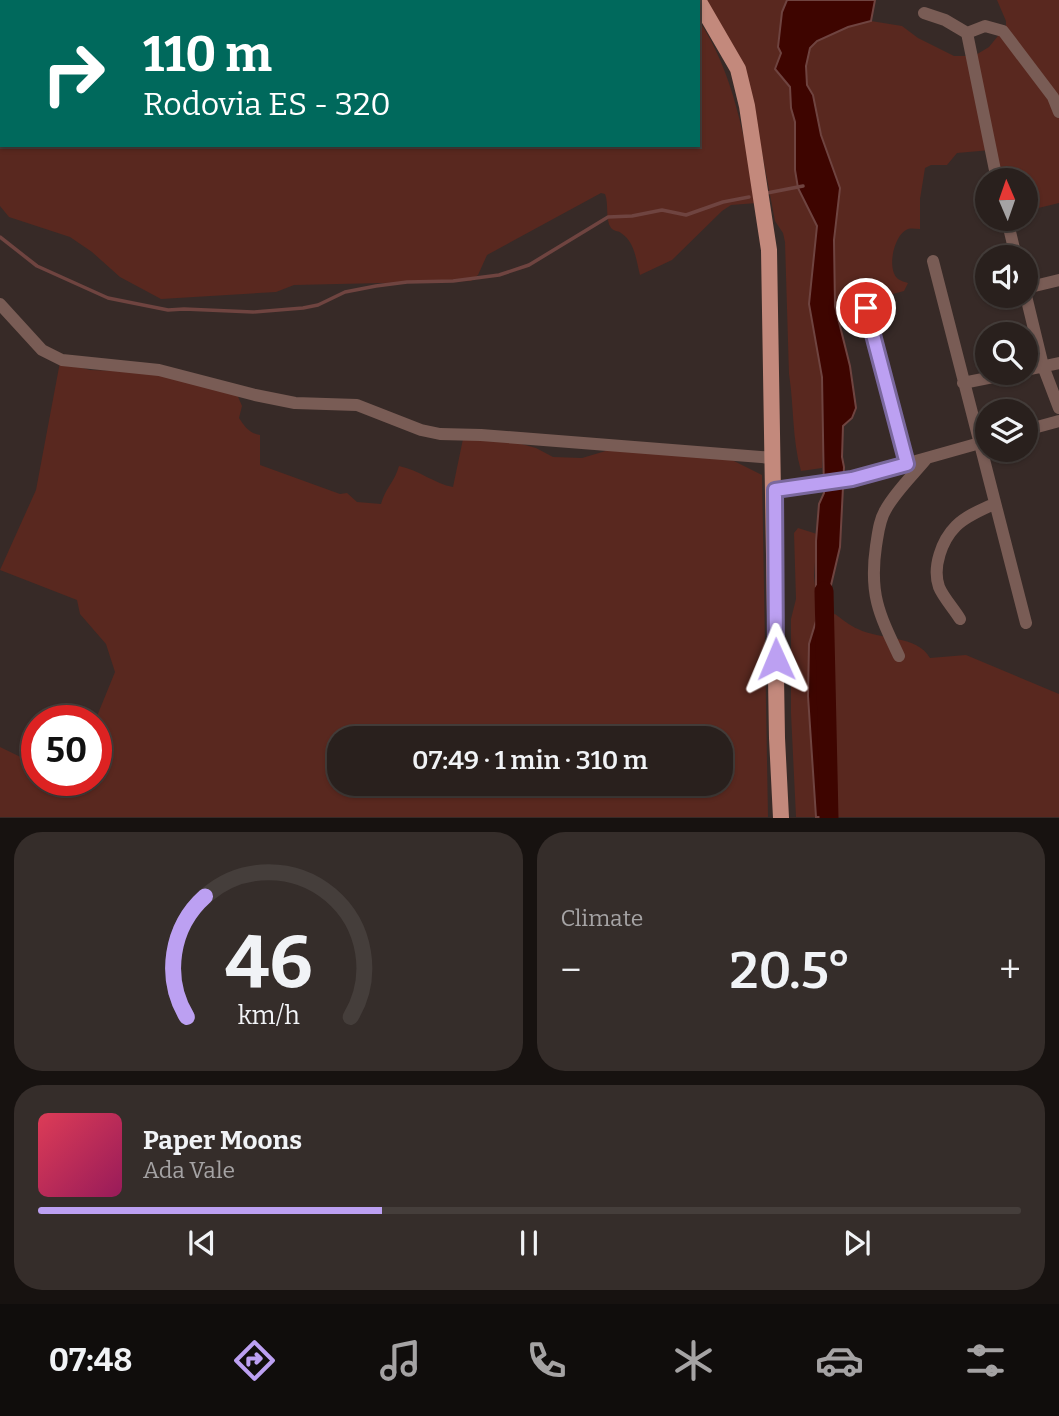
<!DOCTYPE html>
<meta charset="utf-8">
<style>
:root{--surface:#29201d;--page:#352d2a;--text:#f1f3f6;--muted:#a5a3a4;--line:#453e3b;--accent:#bca0f2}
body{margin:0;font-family:Bitter,serif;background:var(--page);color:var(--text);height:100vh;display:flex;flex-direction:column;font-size:26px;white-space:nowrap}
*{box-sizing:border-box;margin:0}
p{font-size:23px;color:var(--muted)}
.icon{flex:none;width:38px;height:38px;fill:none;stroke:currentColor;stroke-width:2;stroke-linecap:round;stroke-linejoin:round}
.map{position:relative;height:818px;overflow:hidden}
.sheet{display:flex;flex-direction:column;gap:14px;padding:14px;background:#171210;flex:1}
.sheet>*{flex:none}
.top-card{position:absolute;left:0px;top:0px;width:700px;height:147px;box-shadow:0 2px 5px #0004,0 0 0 2px var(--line);background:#00695c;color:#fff;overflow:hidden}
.needle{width:46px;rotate:358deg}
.buttons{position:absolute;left:975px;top:168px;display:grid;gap:14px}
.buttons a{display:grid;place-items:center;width:63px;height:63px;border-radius:50%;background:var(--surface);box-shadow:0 2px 5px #0004,0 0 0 2px var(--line);font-size:35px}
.speed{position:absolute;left:21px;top:705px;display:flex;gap:14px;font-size:35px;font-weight:700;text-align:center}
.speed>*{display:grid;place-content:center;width:91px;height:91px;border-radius:50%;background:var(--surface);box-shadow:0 2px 5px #0004,0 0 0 2px var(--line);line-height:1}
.speed .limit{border:10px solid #d22;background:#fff;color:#111}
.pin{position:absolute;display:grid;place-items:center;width:60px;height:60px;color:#fff;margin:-30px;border:4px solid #fff;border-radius:50%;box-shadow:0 2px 7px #0007}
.me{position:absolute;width:77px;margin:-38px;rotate:359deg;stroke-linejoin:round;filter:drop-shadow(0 0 5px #0008)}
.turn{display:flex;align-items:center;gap:24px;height:147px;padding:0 28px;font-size:32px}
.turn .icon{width:91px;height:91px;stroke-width:2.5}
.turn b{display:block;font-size:49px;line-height:60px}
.big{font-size:52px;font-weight:600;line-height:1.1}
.sheet .widget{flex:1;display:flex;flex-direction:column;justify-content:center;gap:10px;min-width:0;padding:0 24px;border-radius:28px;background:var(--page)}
.sheet .dial{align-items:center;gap:0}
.dial svg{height:182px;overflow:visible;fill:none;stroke:var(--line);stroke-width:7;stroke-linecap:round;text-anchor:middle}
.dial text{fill:var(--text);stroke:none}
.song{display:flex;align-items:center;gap:21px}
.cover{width:84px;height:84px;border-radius:10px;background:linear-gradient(135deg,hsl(350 70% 55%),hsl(330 70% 35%))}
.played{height:7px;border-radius:4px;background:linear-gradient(90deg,var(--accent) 35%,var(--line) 35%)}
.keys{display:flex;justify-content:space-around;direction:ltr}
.heat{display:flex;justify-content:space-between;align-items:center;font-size:38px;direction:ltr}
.sheet .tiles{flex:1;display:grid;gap:14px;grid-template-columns:1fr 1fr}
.widget:last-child{grid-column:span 2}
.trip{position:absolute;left:327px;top:726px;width:406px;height:70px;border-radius:28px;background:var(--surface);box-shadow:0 2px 5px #0004,0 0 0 2px var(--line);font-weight:600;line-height:70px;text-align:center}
.tabs{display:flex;height:112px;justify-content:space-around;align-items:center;background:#100d0c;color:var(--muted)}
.tabs .icon{width:49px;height:49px}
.tabs .active{color:var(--accent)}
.tabs b{font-size:32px;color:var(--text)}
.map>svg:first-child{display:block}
</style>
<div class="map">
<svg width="1059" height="818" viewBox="0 0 1059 818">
<rect width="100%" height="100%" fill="#372a27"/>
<path fill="#59281f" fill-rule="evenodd" d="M 0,0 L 543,2 L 2,2 L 2,145 L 698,145 L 698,19 C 735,74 744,139 757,203 L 731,205 L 722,211 L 672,260 L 640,275 C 636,260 635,242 621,233 C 617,230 615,232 611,228 C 605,220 609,203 605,194 L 601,193 L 487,255 L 478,275 L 471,281 L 294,285 L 276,292 L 161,299 L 120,277 L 92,252 L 70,237 L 9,217 L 0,206 Z
M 701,0 L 787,0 L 782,12 L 778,47 L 781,52 L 775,69 L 790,87 L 791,108 L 795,122 L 798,188 L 817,226 L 809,304 L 822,377 L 822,423 L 824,431 L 822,468 L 801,471 C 792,439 794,406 789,374 L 785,242 L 783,233 L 775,221 L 755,116 Z
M 997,0 L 1059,0 L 1059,203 L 1026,211 L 1026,180 L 997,180 L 991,150 L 957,153 L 947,165 L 931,165 L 925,168 L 920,199 L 920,229 C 916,229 912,228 908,229 C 894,234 886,269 898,279 C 901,281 905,282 908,283 L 904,291 L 893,294 L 870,295 L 866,291 L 859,293 L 850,318 L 844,319 L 840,325 L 835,306 L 834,240 L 840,188 L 821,135 L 813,95 L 807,85 L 806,66 L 810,48 L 817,41 L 848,27 L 871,21 L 902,26 L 918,38 L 954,56 L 974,56 L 989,47 L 1006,26 L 1006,21 Z
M 60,362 L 90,370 L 147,372 L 236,392 L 242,406 L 239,418 C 245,427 249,433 260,435 L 260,465 L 340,494 L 347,493 L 357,502 L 381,504 C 385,489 395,481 399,466 C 419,470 435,484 453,487 L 463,439 L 518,443 L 536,448 L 553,457 L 582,458 L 609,450 L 724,456 L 762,475 L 768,817 L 0,817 L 0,747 L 37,765 L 37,780 L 96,780 L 95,721 L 115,672 L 106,644 L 80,614 L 77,600 L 0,570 L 36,490 ZM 340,738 L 721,738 L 721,784 L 340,784 Z
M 798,528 L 817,534 L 814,576 L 817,604 L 816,621 L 809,644 L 808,696 L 816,817 L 796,817 L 791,713 L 791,619 L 796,599 L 794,533 Z
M 835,614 C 842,619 850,626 858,629 C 880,640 917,635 930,658 L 966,655 L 1059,694 L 1059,817 L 829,817 L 822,764 L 830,740 L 821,659 L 825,640 L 823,619 Z"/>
<path fill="#3e0500" stroke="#6f4440" stroke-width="2" d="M 787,0 L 875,0 L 871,21 L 848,27 L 817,41 L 810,48 L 806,66 L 807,85 L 813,95 L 821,135 L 840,188 L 834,240 L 835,306 L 850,366 L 856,408 L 852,418 L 843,426 L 842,457 L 844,467 L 840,547 L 823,619 L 825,640 L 821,659 L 830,740 L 822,764 L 828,790 L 829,817 L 816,817 L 808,696 L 809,644 L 816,621 L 816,541 L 819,504 L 824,493 L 822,377 L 809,304 L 817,226 L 798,188 L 795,170 L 795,122 L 791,108 L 790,87 L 775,69 L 781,53 L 778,47 L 782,12 Z"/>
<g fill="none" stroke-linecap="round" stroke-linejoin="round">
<path stroke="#6f4440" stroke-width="3.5" d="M 767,193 L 803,186
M 0,237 L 37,266 L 108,298 L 168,310 L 184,309 L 253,312 L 303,308 L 318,305 L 345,292 L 376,286 L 407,282 L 453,281 L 499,275 L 529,265 L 608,217 L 632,216 L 662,210 L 686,215 L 723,202 L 749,197"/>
<path stroke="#3e0500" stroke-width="19" d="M 824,591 L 829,818"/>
<path stroke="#795c55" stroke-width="12" d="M 924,13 L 945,20 L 967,33 L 997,180
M 967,33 L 985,26 L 1003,31 L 1053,97 L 1059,112
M 1007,219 L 1016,257
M 933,261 L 1026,623
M 1026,288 L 1059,280
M 1026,296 L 1043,366 L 1059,408
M 0,304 L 42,350 L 62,360 L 159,370 L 255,395 L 295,403 L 357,405 L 421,430 L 440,434 L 481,435 L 773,458
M 866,308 L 907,464
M 1026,370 L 1059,363
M 963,383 L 1013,373
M 1026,430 L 1059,421
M 775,490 L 852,479 L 987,441
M 960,619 C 954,609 943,597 939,587 C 932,567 942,540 956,526 C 966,516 981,510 994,504
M 899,656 C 879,614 869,594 876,546 C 878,534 879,520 886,509 C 896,491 914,474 927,458"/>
<path stroke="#c3897c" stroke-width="16" d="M 698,0 L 738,69 L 747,106 L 769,250 L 777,738 L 781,818"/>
</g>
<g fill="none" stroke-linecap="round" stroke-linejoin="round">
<g stroke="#7a689d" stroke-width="18">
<path id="route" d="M 776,659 L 775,490 L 852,479 L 907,464 L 866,308"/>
</g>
<use href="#route" stroke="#bca0f2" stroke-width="12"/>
</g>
</svg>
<div class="buttons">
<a><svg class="needle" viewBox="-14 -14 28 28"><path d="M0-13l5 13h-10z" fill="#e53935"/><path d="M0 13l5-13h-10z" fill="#a5a3a4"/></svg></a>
<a><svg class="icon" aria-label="sound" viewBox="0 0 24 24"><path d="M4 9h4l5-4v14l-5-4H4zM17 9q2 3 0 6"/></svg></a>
<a><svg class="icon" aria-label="search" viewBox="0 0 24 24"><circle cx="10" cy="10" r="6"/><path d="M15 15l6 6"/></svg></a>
<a><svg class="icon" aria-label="layers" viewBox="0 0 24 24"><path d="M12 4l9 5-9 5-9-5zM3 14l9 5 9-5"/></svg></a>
</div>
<div class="speed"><div class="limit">50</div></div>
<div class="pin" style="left:866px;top:308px;background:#d93025"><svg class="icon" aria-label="arrive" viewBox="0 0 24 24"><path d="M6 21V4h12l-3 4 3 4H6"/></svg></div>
<svg class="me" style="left:776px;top:659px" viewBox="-20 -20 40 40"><path d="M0-17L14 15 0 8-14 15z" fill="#bca0f2" stroke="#fff" stroke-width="4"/></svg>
<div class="trip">07:49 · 1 min · 310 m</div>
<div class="top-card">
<div class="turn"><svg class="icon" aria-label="right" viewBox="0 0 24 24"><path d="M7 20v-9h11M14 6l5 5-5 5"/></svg><div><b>110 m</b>Rodovia ES - 320</div></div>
</div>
</div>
<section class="sheet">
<div class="tiles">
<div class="widget dial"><svg viewBox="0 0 100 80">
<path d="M14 69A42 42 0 1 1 86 69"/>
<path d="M14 69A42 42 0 0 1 22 16" stroke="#bca0f2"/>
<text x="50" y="56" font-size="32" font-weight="700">46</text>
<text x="50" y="72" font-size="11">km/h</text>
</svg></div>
<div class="widget"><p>Climate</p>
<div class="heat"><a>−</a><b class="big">20.5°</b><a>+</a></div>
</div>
<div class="widget">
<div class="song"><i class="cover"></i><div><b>Paper Moons</b><p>Ada Vale</p></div></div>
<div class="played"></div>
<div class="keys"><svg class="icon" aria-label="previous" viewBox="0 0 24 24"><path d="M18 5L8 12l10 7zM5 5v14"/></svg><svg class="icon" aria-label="pause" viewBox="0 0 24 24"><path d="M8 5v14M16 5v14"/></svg><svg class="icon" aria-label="next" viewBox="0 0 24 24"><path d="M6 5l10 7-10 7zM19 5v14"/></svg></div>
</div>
</div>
</section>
<nav class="tabs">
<b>07:48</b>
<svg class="icon active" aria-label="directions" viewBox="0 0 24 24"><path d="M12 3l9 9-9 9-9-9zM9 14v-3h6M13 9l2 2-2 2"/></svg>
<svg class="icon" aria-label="music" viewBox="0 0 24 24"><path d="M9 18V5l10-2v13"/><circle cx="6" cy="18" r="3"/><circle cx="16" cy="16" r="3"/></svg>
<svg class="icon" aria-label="phone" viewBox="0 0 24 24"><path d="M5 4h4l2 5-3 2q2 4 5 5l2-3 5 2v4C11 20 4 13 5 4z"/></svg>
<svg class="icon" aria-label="climate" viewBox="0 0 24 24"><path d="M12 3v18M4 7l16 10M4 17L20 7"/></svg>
<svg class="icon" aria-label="car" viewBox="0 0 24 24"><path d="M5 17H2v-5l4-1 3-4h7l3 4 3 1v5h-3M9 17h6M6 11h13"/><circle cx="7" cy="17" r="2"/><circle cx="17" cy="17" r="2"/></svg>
<svg class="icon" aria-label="filters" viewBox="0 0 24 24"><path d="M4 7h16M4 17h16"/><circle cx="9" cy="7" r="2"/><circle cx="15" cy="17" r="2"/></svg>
</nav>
